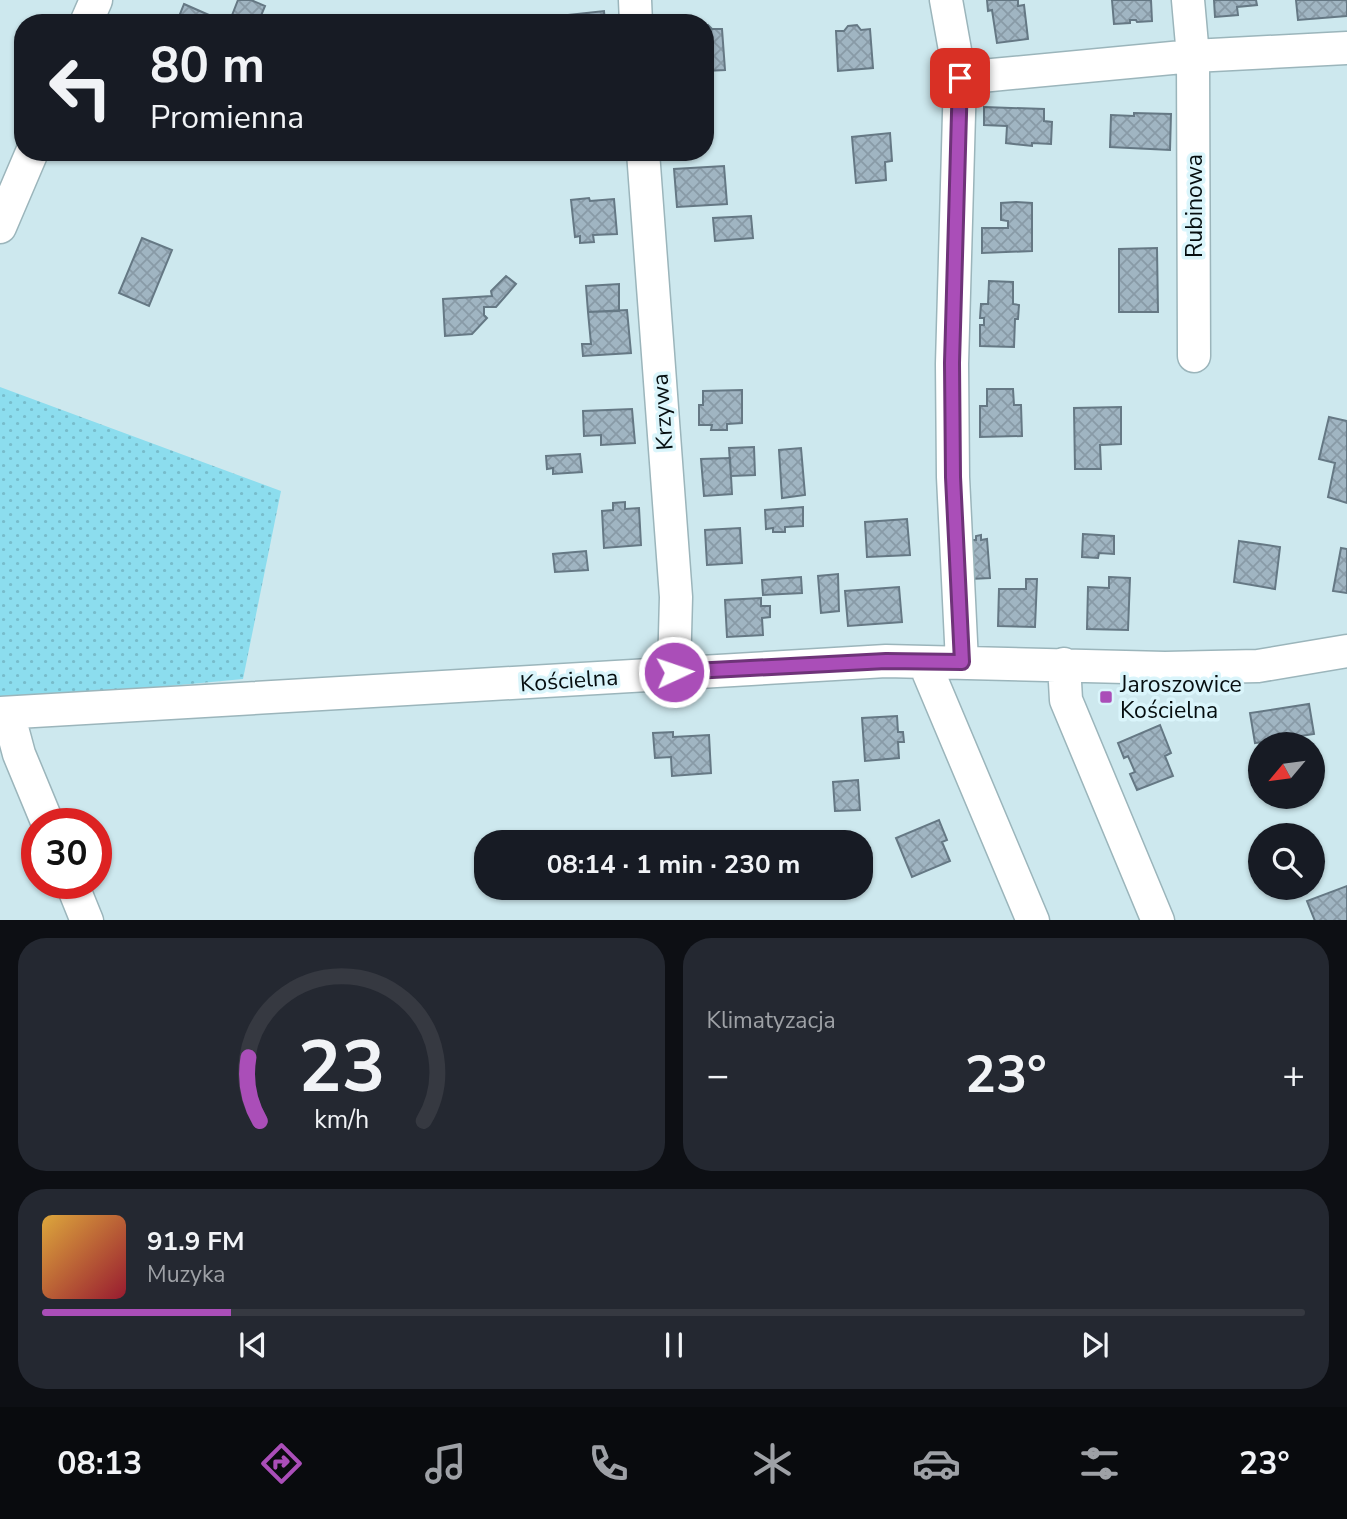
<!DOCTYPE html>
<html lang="pl">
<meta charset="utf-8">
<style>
:root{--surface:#171b24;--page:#242831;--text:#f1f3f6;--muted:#9ea1a6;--line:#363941;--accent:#aa4eb8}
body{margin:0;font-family:"Nunito Sans",sans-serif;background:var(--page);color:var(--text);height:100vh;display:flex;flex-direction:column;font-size:26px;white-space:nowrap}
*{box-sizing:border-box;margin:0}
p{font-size:23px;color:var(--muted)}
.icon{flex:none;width:38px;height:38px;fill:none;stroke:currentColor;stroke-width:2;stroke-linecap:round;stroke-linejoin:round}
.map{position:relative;height:920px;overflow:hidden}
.panel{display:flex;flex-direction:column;gap:18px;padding:18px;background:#0d0f14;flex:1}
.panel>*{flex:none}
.hud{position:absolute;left:14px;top:14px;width:700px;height:147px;border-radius:28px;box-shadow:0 2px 5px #0004;background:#171b24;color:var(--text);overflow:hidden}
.needle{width:46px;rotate:241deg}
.controls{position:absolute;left:1248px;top:732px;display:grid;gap:14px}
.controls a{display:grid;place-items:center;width:77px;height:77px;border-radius:50%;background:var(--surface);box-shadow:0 2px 5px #0004;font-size:35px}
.speed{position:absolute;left:21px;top:808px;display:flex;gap:14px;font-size:35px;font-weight:700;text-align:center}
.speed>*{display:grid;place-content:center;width:91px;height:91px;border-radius:50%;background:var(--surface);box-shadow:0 2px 5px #0004;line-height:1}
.speed .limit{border:10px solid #d22;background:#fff;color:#111}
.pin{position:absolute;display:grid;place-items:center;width:60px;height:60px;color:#fff;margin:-30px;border-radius:14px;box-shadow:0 4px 10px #0006}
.me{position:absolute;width:77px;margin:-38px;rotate:87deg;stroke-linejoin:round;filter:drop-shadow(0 0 5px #0008)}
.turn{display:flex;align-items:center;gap:24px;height:147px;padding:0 21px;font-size:32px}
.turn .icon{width:91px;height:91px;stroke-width:2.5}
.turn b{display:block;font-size:49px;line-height:60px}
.big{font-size:52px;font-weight:700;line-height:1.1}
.panel .card{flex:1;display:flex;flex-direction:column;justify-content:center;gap:10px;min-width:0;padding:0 24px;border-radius:28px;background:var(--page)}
.panel .dial{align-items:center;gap:0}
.dial svg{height:182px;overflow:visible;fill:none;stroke:var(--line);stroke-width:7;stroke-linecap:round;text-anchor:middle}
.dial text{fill:var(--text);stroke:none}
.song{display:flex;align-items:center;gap:21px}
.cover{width:84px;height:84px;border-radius:10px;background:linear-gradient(135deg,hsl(40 70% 55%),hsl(350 70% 35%))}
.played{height:7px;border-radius:4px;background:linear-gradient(90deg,var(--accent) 15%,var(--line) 15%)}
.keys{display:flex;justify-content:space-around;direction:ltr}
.heat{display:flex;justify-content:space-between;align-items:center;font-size:38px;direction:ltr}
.panel .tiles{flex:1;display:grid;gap:18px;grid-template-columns:1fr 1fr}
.card:last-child{grid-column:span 2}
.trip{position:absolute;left:474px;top:830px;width:399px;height:70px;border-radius:28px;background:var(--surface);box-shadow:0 2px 5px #0004;font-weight:700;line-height:70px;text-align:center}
.dock{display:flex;height:112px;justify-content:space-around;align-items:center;background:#090b0e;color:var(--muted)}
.dock .icon{width:49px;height:49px}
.dock .selected{color:var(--accent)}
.dock b{font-size:32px;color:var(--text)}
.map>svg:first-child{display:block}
</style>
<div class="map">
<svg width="1347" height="921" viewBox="0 0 1347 921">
<defs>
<pattern id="green-dots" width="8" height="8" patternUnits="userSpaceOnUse" patternTransform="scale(1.75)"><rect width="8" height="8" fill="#8cddee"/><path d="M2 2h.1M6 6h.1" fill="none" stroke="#77bccb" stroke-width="1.8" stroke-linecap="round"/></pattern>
<pattern id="building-cross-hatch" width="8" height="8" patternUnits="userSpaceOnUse" patternTransform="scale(1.75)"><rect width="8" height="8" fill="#a0b5c2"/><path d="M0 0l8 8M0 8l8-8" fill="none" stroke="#889aa6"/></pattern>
</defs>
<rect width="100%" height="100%" fill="#cde8ee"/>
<path fill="url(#green-dots)" d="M 0,387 L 281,491 L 243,679 L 0,702 Z"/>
<path fill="url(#building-cross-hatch)" stroke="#657884" stroke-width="2" d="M 238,0 L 251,0 L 265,6 L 258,23 L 229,23 Z
M 987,0 L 1018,0 L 1018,6 L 1024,5 L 1028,39 L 997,43 L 992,10 L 988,11 Z
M 1112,0 L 1151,0 L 1152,21 L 1137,22 L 1136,20 L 1130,20 L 1130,23 L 1114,24 Z
M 1214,0 L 1256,0 L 1257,5 L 1237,7 L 1238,15 L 1215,17 Z
M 1296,0 L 1347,0 L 1347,16 L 1298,20 Z
M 184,4 L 227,23 L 187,23 L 178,19 Z
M 604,11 L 605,23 L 570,23 L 569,15 Z
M 708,25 L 712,29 L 722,29 L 725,70 L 705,71 L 705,26 Z
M 857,25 L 861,30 L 870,29 L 873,68 L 838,71 L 836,31 L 844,31 L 848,26 Z
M 984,107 L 1044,109 L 1044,121 L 1052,122 L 1051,144 L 1032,143 L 1032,146 L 1006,143 L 1007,126 L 984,125 Z
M 1134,113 L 1171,114 L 1170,150 L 1110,147 L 1111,115 L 1134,116 Z
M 890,133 L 892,161 L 885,162 L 886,180 L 856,183 L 852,137 Z
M 724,166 L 727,204 L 677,207 L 674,169 Z
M 589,198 L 590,201 L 614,199 L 617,234 L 593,235 L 594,242 L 580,243 L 580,236 L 575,237 L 571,200 Z
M 1016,202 L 1032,203 L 1032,251 L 982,253 L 982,228 L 1008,228 L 1008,221 L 1001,220 L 1001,203 Z
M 751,216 L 753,238 L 715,241 L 713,218 Z
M 142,238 L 172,250 L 149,306 L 119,293 Z
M 1157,248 L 1158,312 L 1119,312 L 1119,249 Z
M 506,276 L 516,284 L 496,307 L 484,307 L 484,315 L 487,318 L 472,334 L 445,336 L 443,299 L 492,296 L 491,291 Z
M 989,281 L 1013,282 L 1013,304 L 1019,305 L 1018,319 L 1015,319 L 1014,347 L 980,346 L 980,325 L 984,325 L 984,318 L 980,318 L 981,304 L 988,304 Z
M 619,284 L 619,311 L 588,312 L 586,286 Z
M 627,310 L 631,353 L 583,356 L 582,344 L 591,344 L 588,312 Z
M 987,389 L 1013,389 L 1014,405 L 1021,405 L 1022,436 L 980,437 L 980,406 L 987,406 Z
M 742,390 L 742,423 L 727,424 L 727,430 L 711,430 L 712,425 L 699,425 L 699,405 L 703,405 L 703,391 Z
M 1121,407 L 1121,444 L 1100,445 L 1101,469 L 1075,469 L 1074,408 Z
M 632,409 L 635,443 L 601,445 L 601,435 L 584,436 L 583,411 Z
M 1329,417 L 1347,421 L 1347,503 L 1328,497 L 1335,463 L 1319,459 Z
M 754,447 L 755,475 L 731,476 L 729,448 Z
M 801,448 L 805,495 L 782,498 L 779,450 Z
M 580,454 L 582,472 L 553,474 L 553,468 L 547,469 L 546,456 Z
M 730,458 L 732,494 L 704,496 L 701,459 Z
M 625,502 L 625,509 L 639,508 L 641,545 L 604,548 L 602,511 L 613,510 L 613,503 Z
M 803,507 L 803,526 L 785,527 L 785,532 L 773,532 L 773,528 L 766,529 L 765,510 Z
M 907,519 L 910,555 L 867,557 L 865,522 Z
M 740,528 L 742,563 L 707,565 L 705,530 Z
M 1083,534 L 1114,536 L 1114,554 L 1099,553 L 1098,558 L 1082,557 Z
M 981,535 L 981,540 L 987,539 L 990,578 L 970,579 L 968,540 L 976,540 L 976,536 Z
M 1239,541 L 1280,547 L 1275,589 L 1234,582 Z
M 1341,548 L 1347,549 L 1347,593 L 1333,591 Z
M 586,551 L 588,570 L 555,572 L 553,554 Z
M 838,574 L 839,611 L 821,613 L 818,576 Z
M 801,577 L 802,593 L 763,595 L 762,580 Z
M 1109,577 L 1130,578 L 1128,630 L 1087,629 L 1088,587 L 1109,588 Z
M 1026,579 L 1037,579 L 1035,627 L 998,626 L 999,589 L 1026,589 Z
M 899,587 L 902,622 L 848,626 L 845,591 Z
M 761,598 L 761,606 L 770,606 L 770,617 L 762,618 L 763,635 L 727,637 L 725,600 Z
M 1309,704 L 1314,734 L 1255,743 L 1250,713 Z
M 897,716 L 898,732 L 903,732 L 904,742 L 898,742 L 899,758 L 865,761 L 862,718 Z
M 1160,725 L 1171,753 L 1165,756 L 1173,776 L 1137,790 L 1130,774 L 1135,772 L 1128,756 L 1124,758 L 1118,743 Z
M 673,732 L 673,737 L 709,735 L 711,773 L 672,776 L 671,757 L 655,758 L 653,733 Z
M 858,780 L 860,810 L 835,811 L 833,782 Z
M 939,820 L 947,840 L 942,842 L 950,861 L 912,877 L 896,838 Z
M 1347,886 L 1347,921 L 1315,921 L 1307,901 Z"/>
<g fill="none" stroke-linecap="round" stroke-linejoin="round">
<g stroke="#9bb5bb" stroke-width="35">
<path id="minor" d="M 635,0 L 636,23
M 946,0 L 960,78 L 952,364 L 953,477 L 962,662
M 1188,0 L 1193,56 L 1194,356
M 86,23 L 96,0
M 960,78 L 1193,56 L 1347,48
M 643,152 L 676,597 L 674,672
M 0,227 L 32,152
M 924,662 L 1033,921
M 1064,664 L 1066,700 L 1158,921
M 0,713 L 886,661 L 1165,668 L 1258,666 L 1347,651
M 8,713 L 19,754 L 48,824
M 72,884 L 87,921"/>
</g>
<use href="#minor" stroke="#fff" stroke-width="32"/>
</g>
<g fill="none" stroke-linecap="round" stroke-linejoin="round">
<g stroke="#6e3378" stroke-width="18">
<path id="route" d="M 674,672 L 886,661 L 962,662 L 953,477 L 952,363 L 960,78"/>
</g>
<use href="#route" stroke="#aa4eb8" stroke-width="12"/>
</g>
<rect fill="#aa4eb8" stroke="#daf5fb" stroke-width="2.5" x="1099" y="690" width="14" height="14" rx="3.5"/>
<g text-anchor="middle" stroke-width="7" stroke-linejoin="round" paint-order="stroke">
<g font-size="23" fill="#060e10" stroke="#daf5fb">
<text transform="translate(1194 206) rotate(-90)" y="8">Rubinowa</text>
<text transform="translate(662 412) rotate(-94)" y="8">Krzywa</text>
<text transform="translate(569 680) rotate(-4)" y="8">Kościelna</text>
</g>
<g font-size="23" fill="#060e10" stroke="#daf5fb" text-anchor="start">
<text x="1120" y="692">Jaroszowice<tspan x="1120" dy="26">Kościelna</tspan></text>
</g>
</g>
</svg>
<div class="controls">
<a><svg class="needle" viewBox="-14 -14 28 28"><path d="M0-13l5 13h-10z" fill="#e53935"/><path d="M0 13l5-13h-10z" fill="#9ea1a6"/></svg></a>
<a><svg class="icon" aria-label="search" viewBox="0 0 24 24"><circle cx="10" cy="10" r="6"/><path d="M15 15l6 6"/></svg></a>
</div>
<div class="speed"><div class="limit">30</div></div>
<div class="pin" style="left:960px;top:78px;background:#d93025"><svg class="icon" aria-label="arrive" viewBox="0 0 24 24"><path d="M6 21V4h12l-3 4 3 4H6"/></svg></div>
<svg class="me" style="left:674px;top:672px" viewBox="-20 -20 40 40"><circle r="17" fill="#aa4eb8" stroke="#fff" stroke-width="3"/><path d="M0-11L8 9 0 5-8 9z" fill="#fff"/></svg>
<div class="trip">08:14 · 1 min · 230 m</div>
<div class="hud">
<div class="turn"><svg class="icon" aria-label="left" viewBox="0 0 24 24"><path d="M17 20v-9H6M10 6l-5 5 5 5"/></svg><div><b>80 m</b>Promienna</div></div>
</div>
</div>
<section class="panel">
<div class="tiles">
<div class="card dial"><svg viewBox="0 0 100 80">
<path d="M14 69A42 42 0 1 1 86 69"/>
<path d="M14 69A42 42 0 0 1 9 41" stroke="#aa4eb8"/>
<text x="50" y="56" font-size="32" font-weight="700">23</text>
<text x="50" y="72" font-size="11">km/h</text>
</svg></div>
<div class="card"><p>Klimatyzacja</p>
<div class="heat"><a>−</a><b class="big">23°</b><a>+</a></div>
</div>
<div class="card">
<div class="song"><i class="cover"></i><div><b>91.9 FM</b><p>Muzyka</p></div></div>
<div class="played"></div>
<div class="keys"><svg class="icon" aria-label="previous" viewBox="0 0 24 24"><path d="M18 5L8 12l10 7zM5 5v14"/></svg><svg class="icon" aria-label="pause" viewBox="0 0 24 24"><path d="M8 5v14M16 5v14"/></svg><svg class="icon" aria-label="next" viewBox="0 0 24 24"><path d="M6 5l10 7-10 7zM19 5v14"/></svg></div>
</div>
</div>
</section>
<nav class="dock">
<b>08:13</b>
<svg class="icon selected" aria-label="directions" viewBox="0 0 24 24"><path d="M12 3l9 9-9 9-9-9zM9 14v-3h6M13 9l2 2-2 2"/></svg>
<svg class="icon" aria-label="music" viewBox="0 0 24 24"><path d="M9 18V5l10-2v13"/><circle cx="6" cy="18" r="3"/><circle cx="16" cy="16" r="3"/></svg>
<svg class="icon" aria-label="phone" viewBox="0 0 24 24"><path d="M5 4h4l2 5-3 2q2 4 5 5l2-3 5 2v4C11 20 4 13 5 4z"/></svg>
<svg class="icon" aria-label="climate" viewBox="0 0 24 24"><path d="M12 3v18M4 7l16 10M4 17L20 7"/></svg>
<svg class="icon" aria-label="car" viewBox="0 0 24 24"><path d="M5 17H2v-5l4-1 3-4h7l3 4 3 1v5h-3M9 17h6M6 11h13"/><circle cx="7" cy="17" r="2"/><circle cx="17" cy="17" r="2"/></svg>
<svg class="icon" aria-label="filters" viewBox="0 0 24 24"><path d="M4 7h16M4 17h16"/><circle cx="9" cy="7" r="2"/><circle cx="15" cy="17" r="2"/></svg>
<b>23°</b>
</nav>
